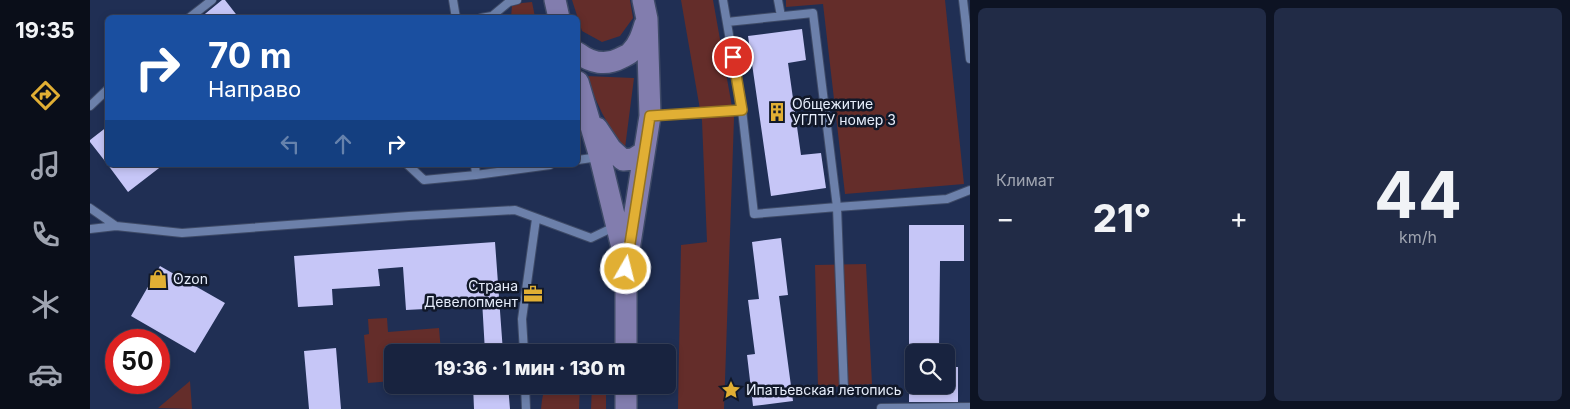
<!DOCTYPE html>
<html lang="ru">
<meta charset="utf-8">
<style>
:root{--surface:#18233f;--page:#212b46;--text:#f1f3f6;--muted:#9fa4b0;--line:#364059;--accent:#e1af34}
body{margin:0;font-family:Inter,sans-serif;background:var(--page);color:var(--text);height:100vh;display:flex;flex-direction:column;font-size:19px;white-space:nowrap}
*{box-sizing:border-box;margin:0}
p{font-size:16px;color:var(--muted)}
.icon{flex:none;width:28px;height:28px;fill:none;stroke:currentColor;stroke-width:2;stroke-linecap:round;stroke-linejoin:round}
.map{position:relative;flex:1;overflow:hidden}
.panel{display:flex;flex-direction:column;gap:8px;padding:8px;background:#0d1323;width:600px}
.panel>*{flex:none}
.banner{position:absolute;left:15px;top:15px;width:475px;height:152px;border-radius:8px;box-shadow:0 2px 8px #0003,0 0 0 1px var(--line);background:#1a4fa0;color:#fff;overflow:hidden}
.buttons{position:absolute;left:815px;top:344px;display:grid;gap:10px}
.buttons a{display:grid;place-items:center;width:50px;height:50px;border-radius:8px;background:var(--surface);box-shadow:0 2px 8px #0003,0 0 0 1px var(--line);font-size:25px}
.speed{position:absolute;left:15px;top:329px;display:flex;gap:10px;font-size:25px;font-weight:700;text-align:center}
.speed>*{display:grid;place-content:center;width:65px;height:65px;border-radius:50%;background:var(--surface);box-shadow:0 2px 8px #0003,0 0 0 1px var(--line);line-height:1}
.speed .limit{border:8px solid #d22;background:#fff;color:#111}
.pin{position:absolute;display:grid;place-items:center;width:42px;height:42px;color:#fff;margin:-21px;border:2px solid #fff;border-radius:50%;box-shadow:0 1px 5px #0007}
.me{position:absolute;width:55px;margin:-28px;rotate:8deg;stroke-linejoin:round;filter:drop-shadow(0 0 4px #0008)}
.turn{display:flex;align-items:center;gap:18px;height:105px;padding:0 20px;font-size:22px}
.turn .icon{width:65px;height:65px;stroke-width:2.5}
.turn b{display:block;font-size:35px;line-height:42px}
.lanes{display:flex;align-items:center;height:48px;padding:0 20px;background:#0003;justify-content:center;gap:25px;direction:ltr}
.lanes .off{opacity:.35}
.big{font-size:38px;font-weight:800;line-height:1.1}
.panel .card{flex:1;display:flex;flex-direction:column;justify-content:center;gap:8px;min-width:0;padding:0 18px;border-radius:8px;background:var(--page)}
.panel .dial{align-items:center;gap:0}
.dial b{font-size:65px;line-height:1}
.heat{display:flex;justify-content:space-between;align-items:center;font-size:28px;direction:ltr}
.panel .tiles{flex:1;display:grid;gap:8px;grid-template-columns:repeat(2,1fr)}
.trip{position:absolute;left:294px;top:344px;width:292px;height:50px;border-radius:8px;background:var(--surface);box-shadow:0 2px 8px #0003,0 0 0 1px var(--line);font-weight:800;line-height:50px;text-align:center}
main{display:flex;flex:1;min-height:0}
.dock{display:flex;flex-direction:column;width:90px;justify-content:space-around;align-items:center;background:#0a0e19;color:var(--muted)}
.dock .icon{width:35px;height:35px}
.dock .on{color:var(--accent)}
.dock b{font-size:22px;color:var(--text)}
.map>svg:first-child{display:block}
</style>
<main>
<nav class="dock">
<b>19:35</b>
<svg class="icon on" aria-label="directions" viewBox="0 0 24 24"><path d="M12 3l9 9-9 9-9-9zM9 14v-3h6M13 9l2 2-2 2"/></svg>
<svg class="icon" aria-label="music" viewBox="0 0 24 24"><path d="M9 18V5l10-2v13"/><circle cx="6" cy="18" r="3"/><circle cx="16" cy="16" r="3"/></svg>
<svg class="icon" aria-label="phone" viewBox="0 0 24 24"><path d="M5 4h4l2 5-3 2q2 4 5 5l2-3 5 2v4C11 20 4 13 5 4z"/></svg>
<svg class="icon" aria-label="climate" viewBox="0 0 24 24"><path d="M12 3v18M4 7l16 10M4 17L20 7"/></svg>
<svg class="icon" aria-label="car" viewBox="0 0 24 24"><path d="M5 17H2v-5l4-1 3-4h7l3 4 3 1v5h-3M9 17h6M6 11h13"/><circle cx="7" cy="17" r="2"/><circle cx="17" cy="17" r="2"/></svg>
</nav>
<div class="map">
<svg width="880" height="409" viewBox="0 0 880 409">
<rect width="100%" height="100%" fill="#202f54"/>
<path fill="#642d2a" d="M 482,0 L 540,0 L 543,18 L 530,36 L 512,42 L 492,31 Z
M 591,0 L 623,0 L 644,118 L 634,409 L 588,409 L 591,245 L 617,242 L 612,121 Z
M 696,0 L 855,0 L 874,184 L 755,194 L 733,4 L 696,7 Z
M 442,2 L 445,17 L 421,17 L 422,6 L 432,3 Z
M 495,76 L 544,78 L 535,148 L 531,147 L 512,113 Z
M 776,264 L 782,384 L 728,388 L 725,265 Z
M 297,318 L 298,332 L 349,328 L 351,352 L 302,352 L 302,381 L 278,383 L 274,335 L 279,334 L 278,319 Z
M 100,381 L 102,409 L 68,408 Z
M 455,385 L 490,385 L 489,409 L 451,409 L 452,400 Z
M 502,385 L 516,385 L 516,409 L 501,409 Z"/>
<path fill="#c6c6f7" d="M 132,0 L 135,0 L 149,18 L 110,18 Z
M 712,29 L 716,60 L 698,63 L 711,155 L 731,153 L 736,188 L 681,196 L 658,36 Z
M 18,126 L 18,165 L 0,142 L 0,140 Z
M 18,165 L 73,165 L 38,192 Z
M 819,225 L 874,225 L 874,261 L 850,261 L 849,352 L 819,352 Z
M 691,238 L 698,295 L 689,296 L 703,401 L 663,406 L 657,355 L 665,354 L 658,300 L 669,299 L 662,242 Z
M 405,242 L 413,352 L 395,352 L 392,300 L 335,304 L 335,309 L 316,310 L 313,267 L 288,269 L 290,286 L 242,289 L 243,305 L 208,307 L 204,256 Z
M 70,266 L 135,303 L 105,353 L 41,316 Z
M 246,348 L 251,409 L 219,409 L 214,351 Z
M 856,367 L 868,367 L 868,402 L 819,402 L 819,385 L 856,385 Z
M 383,385 L 418,385 L 420,409 L 384,409 Z"/>
<g fill="none" stroke-linecap="round" stroke-linejoin="round">
<g stroke="#3e4a67" stroke-width="10">
<path id="lane" d="M 363,0 L 366,18
M 633,0 L 652,110
M 688,0 L 691,16
M 873,0 L 880,59
M 99,18 L 122,0
M 391,18 L 402,16 L 419,2 L 427,0
M 0,106 L 18,89
M 562,116 L 652,110 L 664,214 L 747,207 L 723,13 L 637,22
M 488,160 L 508,157
M 318,165 L 334,180 L 386,175
M 385,165 L 386,175 L 460,165
M 0,208 L 26,226 L 92,233 L 319,216 L 425,210 L 501,238 L 524,227
M 0,229 L 26,226
M 434,352 L 432,319 L 446,219
M 435,385 L 436,409
M 754,391 L 747,207 L 857,199 L 880,190
M 791,409 L 791,408 L 880,407"/>
</g>
<g stroke="#3e4a67" stroke-width="24">
<path id="secondary" d="M 465,0 L 469,18
M 488,53 C 501,63 516,66 531,58 C 534,56 539,55 541,52 C 549,44 552,34 555,24
M 488,82 L 510,157 L 534,256
M 507,128 L 521,149 L 533,160 L 543,159 L 554,152
M 536,352 L 536,269 L 560,116 L 557,19 L 553,0
M 536,409 L 536,385"/>
</g>
<use href="#lane" stroke="#6c80aa" stroke-width="8"/>
<use href="#secondary" stroke="#827dae" stroke-width="21"/>
</g>
<g fill="none" stroke-linecap="round" stroke-linejoin="round">
<g stroke="#927222" stroke-width="12">
<path id="route" d="M 536,269 L 560,116 L 652,110 L 643,57"/>
</g>
<use href="#route" stroke="#e1af34" stroke-width="9"/>
</g>
<defs>
<g id="building-bare" transform="scale(1.5)"><path d="M-4-6H4V6H1V3H-1V6H-4ZM-2.5-4.3h1.7v1.8h-1.7ZM.8-4.3h1.7v1.8H.8ZM-2.5-1h1.7V.8h-1.7ZM.8-1h1.7V.8H.8Z" fill="#e1af34" stroke="#111829" stroke-width="2.5" paint-order="stroke"/></g>
<g id="shop-bare" transform="scale(1.5)"><path d="M-5-2.5h2.3a2.7 3.5 0 0 1 5.4 0H5L5.5 6h-11ZM-1.5-2.5h3a1.5 2.3 0 0 0-3 0Z" fill="#e1af34" stroke="#111829" stroke-width="2.5" paint-order="stroke"/></g>
<g id="office-bare" transform="scale(1.5)"><path d="M-6-3h4V-5.5h4V-3h4V5H-6ZM-1-4.5V-3h2v-1.5ZM-6 0V1H6V0Z" fill="#e1af34" stroke="#111829" stroke-width="2.5" paint-order="stroke"/></g>
<g id="sight-bare" transform="scale(1.5)"><path d="M0-6L1.8-2.2L6-1.7L2.9 1.2L3.7 5.4L0 3.3L-3.7 5.4L-2.9 1.2L-6-1.7L-1.8-2.2Z" fill="#e1af34" stroke="#111829" stroke-width="2.5" paint-order="stroke"/></g>
</defs>
<g fill-rule="evenodd">
<use href="#building-bare" x="687" y="112"/>
<use href="#shop-bare" x="68" y="279"/>
<use href="#office-bare" x="443" y="294"/>
<use href="#sight-bare" x="641" y="390"/>
</g>
<g text-anchor="middle" stroke-width="5" stroke-linejoin="round" paint-order="stroke">
<g font-size="14" fill="#e6edfb" stroke="#111829" text-anchor="start">
<text x="702" y="109">Общежитие<tspan x="702" dy="16">УГЛТУ номер 3</tspan></text>
<text x="83" y="284">Ozon</text>
<text x="428" y="291" text-anchor="end">Страна<tspan x="428" dy="16">Девелопмент</tspan></text>
<text x="656" y="395">Ипатьевская летопись</text>
</g>
</g>
</svg>
<div class="buttons">
<a><svg class="icon" aria-label="search" viewBox="0 0 24 24"><circle cx="10" cy="10" r="6"/><path d="M15 15l6 6"/></svg></a>
</div>
<div class="speed"><div class="limit">50</div></div>
<div class="pin" style="left:643px;top:57px;background:#d93025"><svg class="icon" aria-label="arrive" viewBox="0 0 24 24"><path d="M6 21V4h12l-3 4 3 4H6"/></svg></div>
<svg class="me" style="left:536px;top:269px" viewBox="-20 -20 40 40"><circle r="17" fill="#e1af34" stroke="#fff" stroke-width="3"/><path d="M0-11L8 9 0 5-8 9z" fill="#fff"/></svg>
<div class="trip">19:36 · 1 мин · 130 m</div>
<div class="banner">
<div class="turn"><svg class="icon" aria-label="right" viewBox="0 0 24 24"><path d="M7 20v-9h11M14 6l5 5-5 5"/></svg><div><b>70 m</b>Направо</div></div>
<div class="lanes"><svg class="icon off" aria-label="left" viewBox="0 0 24 24"><path d="M17 20v-9H6M10 6l-5 5 5 5"/></svg><svg class="icon off" aria-label="ahead" viewBox="0 0 24 24"><path d="M12 20V5M6 11l6-6 6 6"/></svg><svg class="icon" aria-label="right" viewBox="0 0 24 24"><path d="M7 20v-9h11M14 6l5 5-5 5"/></svg></div>
</div>
</div>
<section class="panel">
<div class="tiles">
<div class="card"><p>Климат</p>
<div class="heat"><a>−</a><b class="big">21°</b><a>+</a></div>
</div>
<div class="card dial"><b>44</b><p>km/h</p></div>
</div>
</section>
</main>
